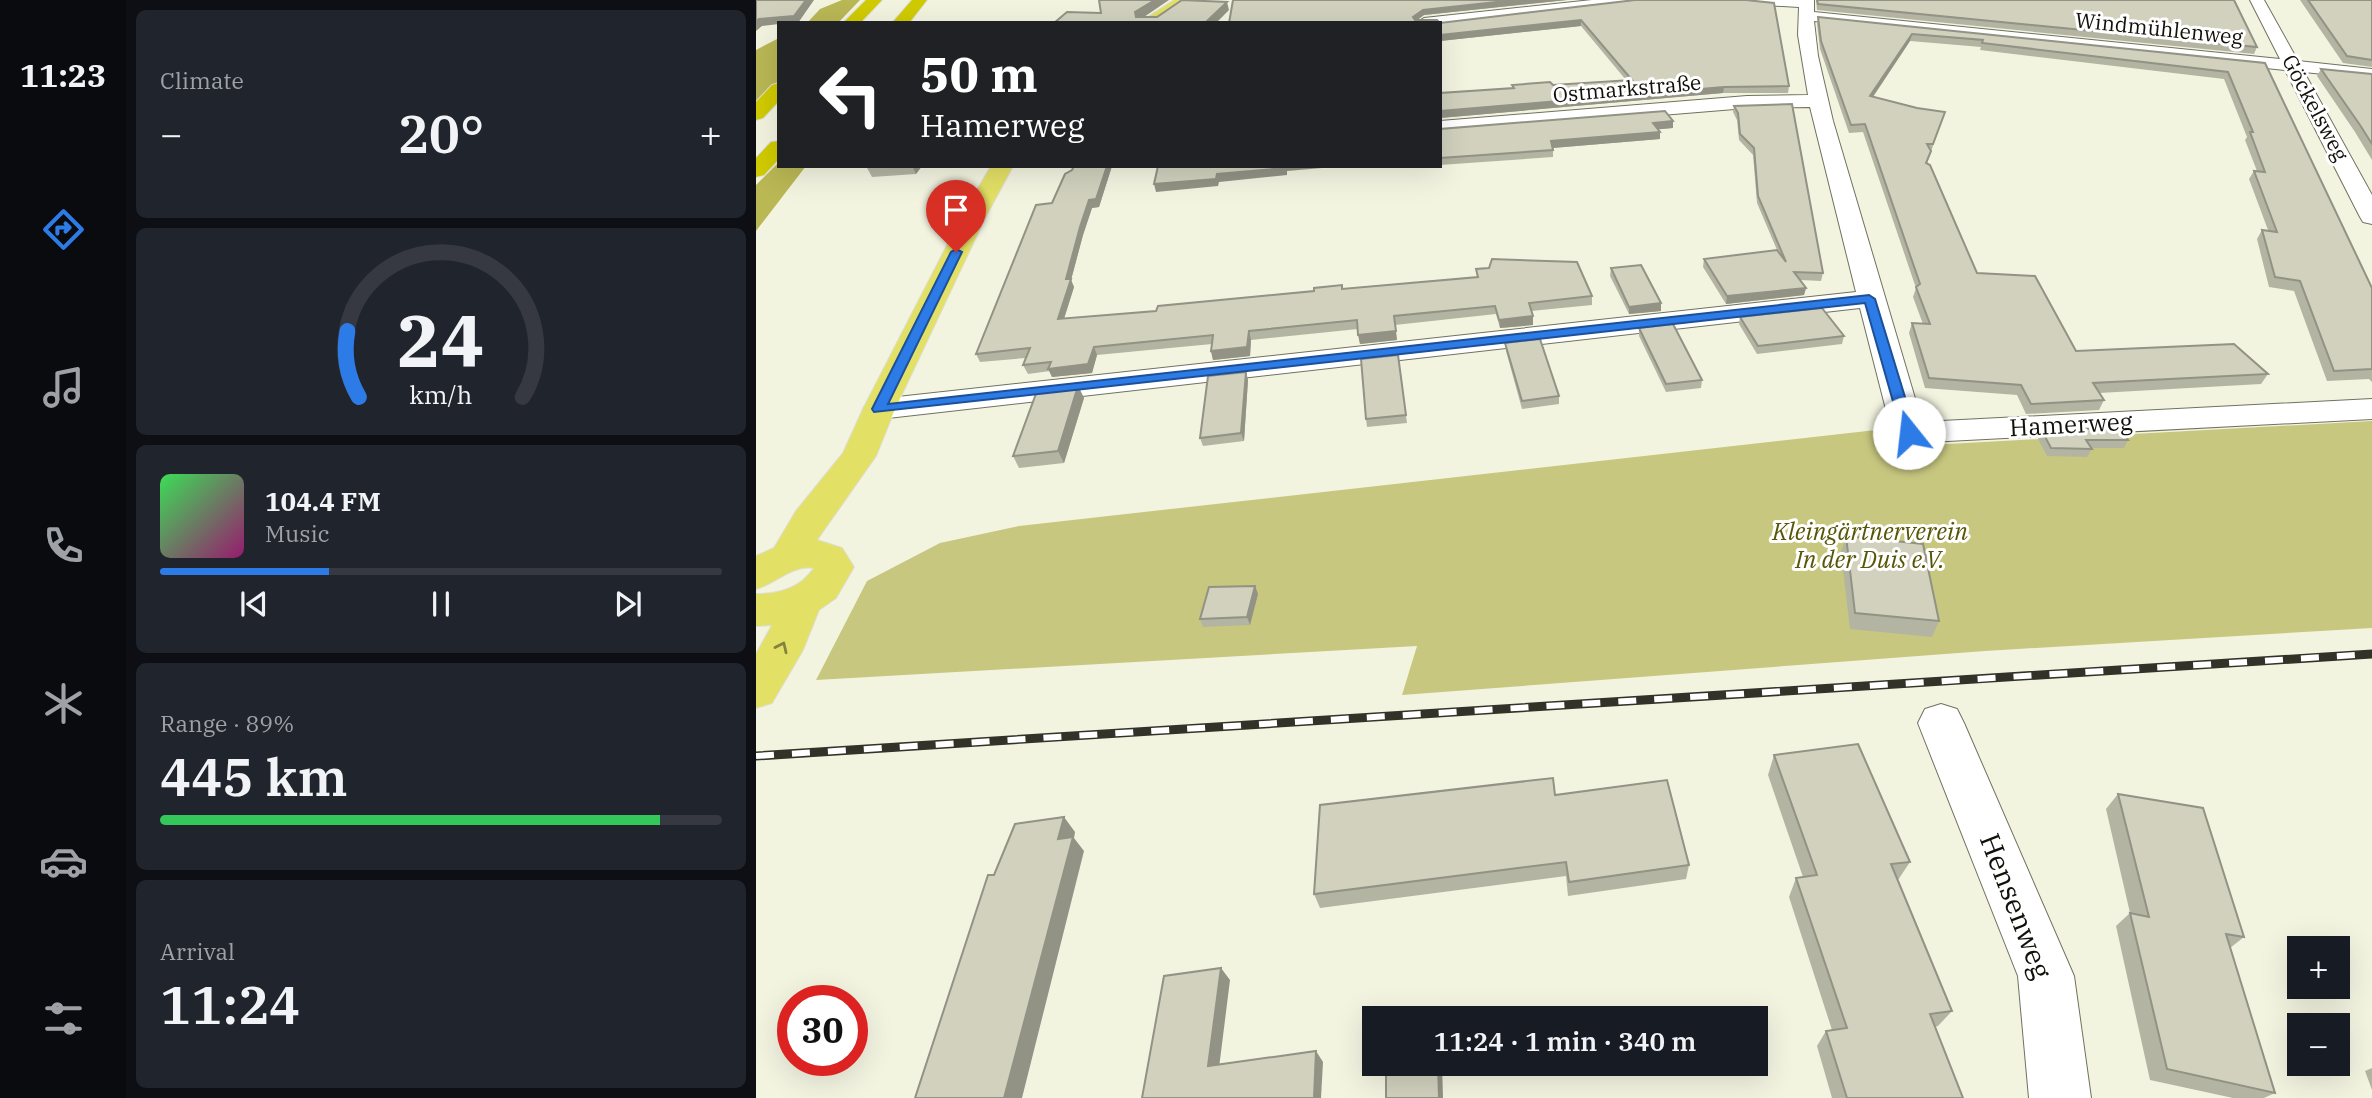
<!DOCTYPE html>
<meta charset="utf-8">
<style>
:root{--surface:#171b24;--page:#20242c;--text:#f1f3f6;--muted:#9ea1a6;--line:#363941;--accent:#2d7be7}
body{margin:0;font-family:"IBM Plex Serif",serif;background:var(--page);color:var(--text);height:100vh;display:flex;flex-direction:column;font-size:26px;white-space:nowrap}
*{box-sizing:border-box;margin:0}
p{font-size:23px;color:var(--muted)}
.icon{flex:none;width:38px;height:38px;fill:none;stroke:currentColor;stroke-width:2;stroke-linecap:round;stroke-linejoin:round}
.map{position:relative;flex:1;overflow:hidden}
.sheet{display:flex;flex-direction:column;gap:10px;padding:10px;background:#0d0f14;width:630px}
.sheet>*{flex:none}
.banner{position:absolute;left:21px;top:21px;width:665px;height:147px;border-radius:0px;box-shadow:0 7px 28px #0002;background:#202124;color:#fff;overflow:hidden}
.fabs{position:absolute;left:1531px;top:936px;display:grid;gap:14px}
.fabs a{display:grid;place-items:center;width:63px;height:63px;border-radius:0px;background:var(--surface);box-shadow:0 7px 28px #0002;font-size:35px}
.speed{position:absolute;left:21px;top:985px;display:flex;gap:14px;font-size:35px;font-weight:700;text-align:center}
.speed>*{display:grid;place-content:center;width:91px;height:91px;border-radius:50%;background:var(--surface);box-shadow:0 7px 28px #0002;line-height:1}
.speed .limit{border:10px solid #d22;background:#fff;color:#111}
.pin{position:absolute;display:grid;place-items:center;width:60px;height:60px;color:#fff;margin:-72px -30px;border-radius:50% 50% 50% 0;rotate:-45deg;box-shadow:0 0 7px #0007}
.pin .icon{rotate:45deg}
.me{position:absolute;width:77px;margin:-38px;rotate:344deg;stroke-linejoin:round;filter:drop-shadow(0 0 5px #0008)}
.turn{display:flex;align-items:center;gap:24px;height:147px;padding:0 28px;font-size:32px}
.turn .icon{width:91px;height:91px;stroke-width:2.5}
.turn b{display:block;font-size:49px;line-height:60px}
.big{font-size:52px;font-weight:600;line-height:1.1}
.sheet .card{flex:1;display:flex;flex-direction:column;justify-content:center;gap:10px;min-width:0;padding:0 24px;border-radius:10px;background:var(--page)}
.sheet .dial{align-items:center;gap:0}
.dial svg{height:182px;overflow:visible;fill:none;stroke:var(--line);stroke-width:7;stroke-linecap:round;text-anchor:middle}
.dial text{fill:var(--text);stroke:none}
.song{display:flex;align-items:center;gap:21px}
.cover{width:84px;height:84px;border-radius:10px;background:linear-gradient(135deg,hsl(130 70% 55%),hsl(320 70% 35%))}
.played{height:7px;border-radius:4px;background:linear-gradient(90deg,var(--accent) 30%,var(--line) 30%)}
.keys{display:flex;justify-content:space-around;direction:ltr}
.heat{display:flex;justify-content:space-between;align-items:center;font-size:38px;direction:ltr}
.charge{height:10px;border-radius:5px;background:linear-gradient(90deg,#34c759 89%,var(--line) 0)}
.trip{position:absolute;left:606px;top:1006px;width:406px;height:70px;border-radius:0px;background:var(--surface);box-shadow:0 7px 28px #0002;font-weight:600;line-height:70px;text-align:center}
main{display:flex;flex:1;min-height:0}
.tab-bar{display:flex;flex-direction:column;width:126px;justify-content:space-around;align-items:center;background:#090b0e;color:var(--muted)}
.tab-bar .icon{width:49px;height:49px}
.tab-bar .on{color:var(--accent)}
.tab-bar b{font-size:32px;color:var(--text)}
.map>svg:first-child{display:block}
</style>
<main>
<nav class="tab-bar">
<b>11:23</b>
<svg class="icon on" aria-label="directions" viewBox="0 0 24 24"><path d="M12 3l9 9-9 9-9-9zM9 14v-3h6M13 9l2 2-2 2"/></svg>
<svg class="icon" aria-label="music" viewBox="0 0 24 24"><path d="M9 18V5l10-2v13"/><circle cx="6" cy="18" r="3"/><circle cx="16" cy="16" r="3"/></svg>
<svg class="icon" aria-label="phone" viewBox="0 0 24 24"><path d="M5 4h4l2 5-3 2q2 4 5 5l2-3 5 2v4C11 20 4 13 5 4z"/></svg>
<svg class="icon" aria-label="climate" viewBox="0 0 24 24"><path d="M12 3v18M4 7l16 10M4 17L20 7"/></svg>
<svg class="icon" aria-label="car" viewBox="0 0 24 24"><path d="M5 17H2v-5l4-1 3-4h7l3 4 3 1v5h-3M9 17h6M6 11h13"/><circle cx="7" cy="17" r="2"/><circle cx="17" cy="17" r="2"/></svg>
<svg class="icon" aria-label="filters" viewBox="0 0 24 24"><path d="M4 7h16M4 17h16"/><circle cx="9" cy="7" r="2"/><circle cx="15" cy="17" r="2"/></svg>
</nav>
<section class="sheet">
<div class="card"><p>Climate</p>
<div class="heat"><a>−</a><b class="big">20°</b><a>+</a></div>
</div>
<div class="card dial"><svg viewBox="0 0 100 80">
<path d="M14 69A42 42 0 1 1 86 69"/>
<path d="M14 69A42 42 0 0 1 9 40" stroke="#2d7be7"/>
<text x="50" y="56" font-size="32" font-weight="700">24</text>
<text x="50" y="72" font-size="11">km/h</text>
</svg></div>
<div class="card">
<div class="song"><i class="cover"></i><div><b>104.4 FM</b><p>Music</p></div></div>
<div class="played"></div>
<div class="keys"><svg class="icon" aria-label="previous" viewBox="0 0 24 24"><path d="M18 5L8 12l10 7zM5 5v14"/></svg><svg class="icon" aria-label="pause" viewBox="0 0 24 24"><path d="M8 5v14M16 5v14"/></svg><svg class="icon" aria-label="next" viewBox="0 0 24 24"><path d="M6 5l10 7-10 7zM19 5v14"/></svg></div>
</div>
<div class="card"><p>Range · 89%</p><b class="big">445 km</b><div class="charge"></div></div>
<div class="card"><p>Arrival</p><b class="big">11:24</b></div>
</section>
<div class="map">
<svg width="1616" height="1098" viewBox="0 0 1616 1098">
<rect width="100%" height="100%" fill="#f3f4e0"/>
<path fill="#c7c780" d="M 1616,421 L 1616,628 L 1229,651 L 646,695 L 661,646 L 60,680 L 111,581 L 184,543 L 263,526 L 1129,429 L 1173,445 Z"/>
<path fill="#bab755" d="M 86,0 L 104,0 L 82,23 L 51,23 L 64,9 Z
M 23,38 L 23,84 L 0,109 L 0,50 Z
M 23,162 L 23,166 L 50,166 L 0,231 L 0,185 Z"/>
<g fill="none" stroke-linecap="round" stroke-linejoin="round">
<g stroke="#717160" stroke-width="2">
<path id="minor" d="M 836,0 L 884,0 L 877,4 L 684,26 L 684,23 L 660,23 L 668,18 Z
M 984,0 L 1058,0 L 1058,12 L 1524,59 L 1494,0 L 1508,0 L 1542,61 L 1616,69 L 1616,79 L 1548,72 L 1616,195 L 1616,224 L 1607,222 L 1604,217 L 1529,70 L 1058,21 L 1062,56 L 1077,121 L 1166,422 L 1616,399 L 1616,419 L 1153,443 L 1141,440 L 1136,433 L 1104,308 L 123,419 L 112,416 L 107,409 L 112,402 L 123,399 L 1100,292 L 1054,107 L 991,108 L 684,133 L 684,121 L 991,96 L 1052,95 L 1042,35 L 1043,7 L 991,4 Z
M 1185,704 L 1201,709 L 1208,723 L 1318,976 L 1335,1098 L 1273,1098 L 1262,976 L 1162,723 L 1169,709 Z"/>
</g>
<g stroke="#dededd" stroke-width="2">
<path id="major" d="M 418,0 L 436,0 L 402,23 L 383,23 Z
M 235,166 L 257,166 L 230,216 L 139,409 L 120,456 L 61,540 L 86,548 L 98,567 L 80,598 L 63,610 L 47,650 L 16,703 L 0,708 L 0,654 L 16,625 L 0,626 L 0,594 C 24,594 44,588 58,568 C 37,564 19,584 0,589 L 0,556 L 18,548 L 40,511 L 87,453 L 107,409 L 206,216 Z"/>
</g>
<g stroke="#dededd" stroke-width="2">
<path id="highway" d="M 110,0 L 126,0 L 104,23 L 87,23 Z
M 156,0 L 171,0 L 153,23 L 136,23 Z
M 23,83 L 23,101 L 7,118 L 0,120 L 0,102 L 16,85 Z
M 23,141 L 23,159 L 8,175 L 0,177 L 0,158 L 15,142 Z"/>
</g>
<use href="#minor" fill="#fff" fill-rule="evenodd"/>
<use href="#major" fill="#e3e066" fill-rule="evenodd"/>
<use href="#highway" fill="#d0cb00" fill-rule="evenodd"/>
<g stroke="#323229" stroke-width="9">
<path id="rail" d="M 0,756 L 1616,654"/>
</g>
<use href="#rail" stroke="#fff" stroke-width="6" stroke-dasharray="18" stroke-linecap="butt"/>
</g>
<path fill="#b4b4a3" d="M 477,0 L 811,0 L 668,15 L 661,20 L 681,20 L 684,23 L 879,0 L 990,0 L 1018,3 L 1033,86 L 1032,93 L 967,93 L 684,118 L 684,93 L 757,88 L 756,85 L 794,82 L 797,85 L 870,80 L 825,26 L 684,41 L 684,23 L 473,23 Z
M 1060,0 L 1478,0 L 1501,47 L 1498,54 L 1061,10 Z
M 1544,0 L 1616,0 L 1616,67 L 1587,63 Z
M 1062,17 L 1509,63 L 1616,288 L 1616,382 L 1613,379 L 1571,381 L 1538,291 L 1513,287 L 1501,239 L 1506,230 L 1512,230 L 1493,179 L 1498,171 L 1501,171 L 1489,140 L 1491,137 L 1468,79 L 1224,50 L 1225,47 L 1154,41 L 1117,97 L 1161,108 L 1189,112 L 1171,163 L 1221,273 L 1320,351 L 1512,374 L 1505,384 L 1343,393 L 1348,400 L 1343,410 L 1270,414 L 1261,395 L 1169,388 L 1153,333 L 1156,323 L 1167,324 L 1157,297 L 1160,288 L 1107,132 L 1093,133 L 1064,49 L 1061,24 Z
M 1565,69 L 1616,74 L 1616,160 L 1599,132 L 1561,76 Z
M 978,106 L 1067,273 L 1065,281 L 1044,280 L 1050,288 L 1048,295 L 970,304 L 947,267 L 948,259 L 1021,250 L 1001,203 L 997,155 L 983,140 L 981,120 L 977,112 Z
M 917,128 L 902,129 L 904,132 L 904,139 L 797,148 L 797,157 L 684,165 L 684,129 Z
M 110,166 L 166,166 L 160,174 L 116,177 Z
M 318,166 L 356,166 L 343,207 L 336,208 L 327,235 L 315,280 L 318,287 L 308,319 L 400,311 L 586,289 L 721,277 L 720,269 L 836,296 L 836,305 L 775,311 L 777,316 L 777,325 L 744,328 L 740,314 L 639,325 L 641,340 L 604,344 L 602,329 L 495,340 L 494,356 L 457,360 L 455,351 L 456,344 L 341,355 L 336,373 L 296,377 L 294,371 L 272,374 L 267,365 L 270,358 L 224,362 L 220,354 L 296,203 Z
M 855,268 L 905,303 L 905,311 L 873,314 L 854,276 Z
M 984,317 L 1088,336 L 1086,344 L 1001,354 L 983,324 Z
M 883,328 L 946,380 L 945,388 L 910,392 L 883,336 Z
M 749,343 L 803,396 L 803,404 L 766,409 L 750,351 Z
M 642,355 L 651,423 L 611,427 L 610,419 Z
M 490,372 L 492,380 L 488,441 L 447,446 L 444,438 Z
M 322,386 L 328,398 L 308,463 L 263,468 L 257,456 Z
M 1286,431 L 1372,440 L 1368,448 L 1335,448 L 1336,449 L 1331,457 L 1291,456 L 1282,439 Z
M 1090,536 L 1183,621 L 1176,637 L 1094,629 L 1085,552 Z
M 499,586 L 502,594 L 494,625 L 447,627 L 444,619 Z
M 1018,755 L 1154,862 L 1142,880 L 1196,1011 L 1182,1026 L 1179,1027 L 1207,1098 L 1076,1098 L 1061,1046 L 1070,1031 L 1076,1030 L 1033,897 L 1040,878 L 1047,877 L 1012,775 Z
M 1362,794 L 1488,937 L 1474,948 L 1519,1093 L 1508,1098 L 1477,1098 L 1394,1080 L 1360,926 L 1374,913 L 1350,809 Z
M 799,795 L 933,865 L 930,879 L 812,896 L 810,876 L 564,908 L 558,894 Z
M 1616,1068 L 1616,1090 L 1609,1071 Z"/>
<path fill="#929285" d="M 50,0 L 58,0 L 42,23 L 23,23 L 23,24 L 6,26 L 0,31 L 0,21 L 3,19 Z
M 399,0 L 413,0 L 382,21 L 379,12 Z
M 759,0 L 811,0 L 668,15 L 657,23 L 657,17 L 667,10 Z
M 471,2 L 473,10 L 460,23 L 449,23 Z
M 825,20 L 825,26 L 684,41 L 684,35 Z
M 1156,34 L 1154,41 L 1112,104 L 1114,96 Z
M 968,87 L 967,93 L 684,118 L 684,111 Z
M 917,121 L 917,128 L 896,130 L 897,123 Z
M 904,132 L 904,139 L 796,148 L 795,141 Z
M 156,166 L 166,166 L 160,174 Z
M 351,166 L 356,166 L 343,207 L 336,208 L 327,235 L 315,280 L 318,287 L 305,328 L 302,319 L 310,279 L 324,227 L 333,200 Z
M 529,166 L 589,166 L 531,171 L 531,175 L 463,182 L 462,186 L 400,192 L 398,184 L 461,174 Z
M 1050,288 L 1048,295 L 970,304 L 971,296 Z
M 905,303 L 905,311 L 873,314 L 873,307 Z
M 638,316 L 641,340 L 604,344 L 602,335 Z
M 777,316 L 777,325 L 744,328 L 743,320 Z
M 493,331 L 495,340 L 494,356 L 457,360 L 455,351 Z
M 338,347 L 341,355 L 336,373 L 296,377 L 292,369 Z
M 490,372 L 492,380 L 488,441 L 485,433 Z
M 322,386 L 328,398 L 308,463 L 302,451 Z
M 499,586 L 502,594 L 494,625 L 491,617 Z
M 308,817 L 319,832 L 318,838 L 328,851 L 266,1098 L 248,1098 L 302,839 Z
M 465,968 L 474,980 L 462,1076 L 452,1066 Z
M 560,1051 L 567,1062 L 565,1098 L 558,1098 Z
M 682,1064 L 686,1064 L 687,1098 L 683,1098 Z"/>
<path fill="#d1d1be" stroke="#929285" stroke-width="2" d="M 0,0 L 50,0 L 38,16 L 3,19 L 0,21 Z
M 343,0 L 399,0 L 379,12 L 380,17 L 401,17 L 426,0 L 471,2 L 449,23 L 298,23 L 311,12 L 345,13 Z
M 477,0 L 759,0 L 667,10 L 657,17 L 659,20 L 681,20 L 684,23 L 879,0 L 990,0 L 1018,3 L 1033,86 L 968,87 L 684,111 L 684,93 L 758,88 L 756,85 L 794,82 L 797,85 L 876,80 L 825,20 L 684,35 L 684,23 L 473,23 Z
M 1061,0 L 1478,0 L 1501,47 L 1062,4 Z
M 1552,0 L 1616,0 L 1616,60 L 1591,56 Z
M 1062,17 L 1509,63 L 1616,288 L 1616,369 L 1578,371 L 1544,281 L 1519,277 L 1506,230 L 1521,232 L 1498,171 L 1509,172 L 1494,132 L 1497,132 L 1472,72 L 1226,43 L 1227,40 L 1156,34 L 1114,96 L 1161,108 L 1189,112 L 1177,144 L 1171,144 L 1175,151 L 1170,163 L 1174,165 L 1221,273 L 1279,276 L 1320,351 L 1478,344 L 1512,374 L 1337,383 L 1348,400 L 1275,404 L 1265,385 L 1173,378 L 1156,323 L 1174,324 L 1160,287 L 1164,284 L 1109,124 L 1095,125 L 1065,41 Z
M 1565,69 L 1616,74 L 1616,144 L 1604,125 Z
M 1036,104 L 1067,273 L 1038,272 L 1050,288 L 971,296 L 948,259 L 1021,250 L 1030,262 L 1002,196 L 998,148 L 984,134 L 982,113 L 978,106 Z
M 909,111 L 917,121 L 897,123 L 904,132 L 795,141 L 797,150 L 684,158 L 684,129 Z
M 318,166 L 351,166 L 340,199 L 333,200 L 324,227 L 310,279 L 315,279 L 302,319 L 400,311 L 402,306 L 558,291 L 558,288 L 586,285 L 586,289 L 722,277 L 720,269 L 733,268 L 736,259 L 821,262 L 836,296 L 773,303 L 777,316 L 743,320 L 739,306 L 638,316 L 640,331 L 602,335 L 601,320 L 493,331 L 491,347 L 455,351 L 457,335 L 338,347 L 332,364 L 292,369 L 295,362 L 267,365 L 274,348 L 220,354 L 280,205 L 296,203 L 309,174 L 316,170 Z
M 402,166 L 529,166 L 529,168 L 461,174 L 460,179 L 398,184 Z
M 885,265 L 905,303 L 873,307 L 855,268 Z
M 1066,308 L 1088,336 L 1002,346 L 984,317 Z
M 917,324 L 946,380 L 910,384 L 883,328 Z
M 784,339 L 803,396 L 766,401 L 749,343 Z
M 642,355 L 650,415 L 610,419 L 605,359 Z
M 490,372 L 485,433 L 444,438 L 452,376 Z
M 322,386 L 302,451 L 257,456 L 281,391 Z
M 1363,427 L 1372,440 L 1330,440 L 1336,449 L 1295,448 L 1286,431 Z
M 1090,536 L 1167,544 L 1183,621 L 1099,613 Z
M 499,586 L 491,617 L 444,619 L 453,587 Z
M 1102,744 L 1154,862 L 1135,864 L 1196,1011 L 1174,1014 L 1207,1098 L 1091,1098 L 1070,1031 L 1091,1028 L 1040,878 L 1061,875 L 1018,755 Z
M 797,778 L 799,795 L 911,780 L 933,865 L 813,882 L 810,862 L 558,894 L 564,805 Z
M 1362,794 L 1447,808 L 1488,937 L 1470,934 L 1519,1093 L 1411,1069 L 1374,913 L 1393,917 Z
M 308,817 L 302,839 L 317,837 L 248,1098 L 159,1098 L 232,875 L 238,875 L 259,824 Z
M 465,968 L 452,1066 L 560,1051 L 558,1098 L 386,1098 L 408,976 Z
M 630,1064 L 682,1064 L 683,1098 L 630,1098 Z"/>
<defs><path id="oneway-chevron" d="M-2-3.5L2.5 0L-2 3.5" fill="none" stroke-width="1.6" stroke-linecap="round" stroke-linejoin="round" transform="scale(1.75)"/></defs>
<use stroke="#84833d" href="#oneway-chevron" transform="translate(26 647) rotate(-65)"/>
<path fill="#2d7be7" stroke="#1d5096" stroke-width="2" d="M 200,249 L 206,252 L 132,404 L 1113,295 L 1119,299 L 1160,433 L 1153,437 L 1146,433 L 1109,303 L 118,412 L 116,409 L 195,252 Z"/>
<g text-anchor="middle" stroke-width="6" stroke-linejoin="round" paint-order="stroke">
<g font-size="21" fill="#11110a" stroke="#fff">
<text transform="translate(1403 29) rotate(6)" y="7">Windmühlenweg</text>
<text transform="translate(871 89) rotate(-5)" y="7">Ostmarkstraße</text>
<text transform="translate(1559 108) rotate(62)" y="7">Göckelsweg</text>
</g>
<g font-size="24" fill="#11110a" stroke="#fff">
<text transform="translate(1315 425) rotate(-3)" y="8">Hamerweg</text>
</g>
<g font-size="24" font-style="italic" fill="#575506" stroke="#fff">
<text x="1114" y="540">Kleingärtnerverein<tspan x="1114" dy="28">In der Duis e.V.</tspan></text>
</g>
<g font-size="28" fill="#11110a" stroke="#fff">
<text transform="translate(1260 906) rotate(69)" y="10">Hensenweg</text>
</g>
</g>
</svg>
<div class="fabs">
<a>+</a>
<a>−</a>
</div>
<div class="speed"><div class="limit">30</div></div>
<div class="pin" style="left:200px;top:252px;background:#d93025"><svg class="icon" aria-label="arrive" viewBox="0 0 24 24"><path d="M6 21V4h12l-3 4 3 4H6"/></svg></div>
<svg class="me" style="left:1153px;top:433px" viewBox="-20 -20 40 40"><circle r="19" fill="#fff"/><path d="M0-13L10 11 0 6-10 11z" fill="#2d7be7"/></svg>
<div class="trip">11:24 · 1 min · 340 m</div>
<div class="banner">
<div class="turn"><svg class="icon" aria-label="left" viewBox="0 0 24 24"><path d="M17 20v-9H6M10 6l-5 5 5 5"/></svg><div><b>50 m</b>Hamerweg</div></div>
</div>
</div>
</main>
